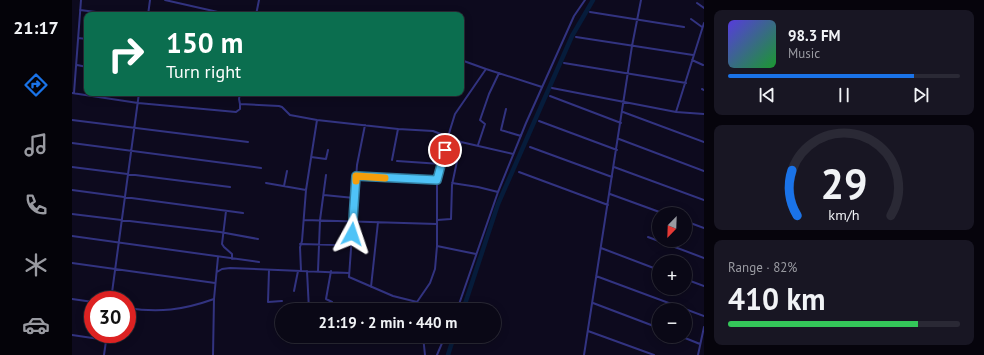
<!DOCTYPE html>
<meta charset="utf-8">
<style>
:root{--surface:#0a0816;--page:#181623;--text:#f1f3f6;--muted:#999aa1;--line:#2a2935;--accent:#1a73e8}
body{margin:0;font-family:"PT Sans",sans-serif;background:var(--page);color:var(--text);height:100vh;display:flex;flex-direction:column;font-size:15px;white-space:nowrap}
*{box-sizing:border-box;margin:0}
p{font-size:13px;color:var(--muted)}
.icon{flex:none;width:22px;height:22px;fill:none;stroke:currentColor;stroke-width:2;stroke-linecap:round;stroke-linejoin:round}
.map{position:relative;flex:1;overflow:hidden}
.sheet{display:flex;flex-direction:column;gap:10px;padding:10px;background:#06040c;width:280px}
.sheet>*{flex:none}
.guide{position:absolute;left:12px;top:12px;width:380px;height:84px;border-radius:8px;box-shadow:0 2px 10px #0003,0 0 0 1px var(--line);background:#0b6e4f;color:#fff;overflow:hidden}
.needle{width:26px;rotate:203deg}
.tools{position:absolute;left:580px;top:207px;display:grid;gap:8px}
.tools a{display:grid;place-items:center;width:40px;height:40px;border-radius:50%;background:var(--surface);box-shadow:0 2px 10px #0003,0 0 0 1px var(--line);font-size:20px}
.speed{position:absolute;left:12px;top:291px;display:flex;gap:8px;font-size:20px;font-weight:700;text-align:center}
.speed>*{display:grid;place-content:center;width:52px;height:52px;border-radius:50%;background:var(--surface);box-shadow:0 2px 10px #0003,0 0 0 1px var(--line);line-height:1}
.speed .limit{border:6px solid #d22;background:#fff;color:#111}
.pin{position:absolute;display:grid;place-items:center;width:34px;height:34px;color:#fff;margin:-17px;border:2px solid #fff;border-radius:50%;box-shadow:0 1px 4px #0007}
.me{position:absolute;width:44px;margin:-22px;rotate:5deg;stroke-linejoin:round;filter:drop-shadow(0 0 3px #0008)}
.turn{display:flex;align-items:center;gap:14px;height:84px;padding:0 16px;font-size:18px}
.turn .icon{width:52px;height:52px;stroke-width:2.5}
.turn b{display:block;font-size:28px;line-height:34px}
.big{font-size:30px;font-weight:600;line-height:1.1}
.sheet .widget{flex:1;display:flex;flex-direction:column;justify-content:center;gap:6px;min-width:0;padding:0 14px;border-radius:8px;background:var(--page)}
.sheet .dial{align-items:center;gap:0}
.dial svg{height:104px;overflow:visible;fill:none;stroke:var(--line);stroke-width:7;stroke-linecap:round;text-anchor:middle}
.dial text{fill:var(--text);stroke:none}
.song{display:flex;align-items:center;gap:12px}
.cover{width:48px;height:48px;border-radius:6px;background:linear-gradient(135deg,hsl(250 70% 55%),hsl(130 70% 35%))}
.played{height:4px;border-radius:2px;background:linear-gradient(90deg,var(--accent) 80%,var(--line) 80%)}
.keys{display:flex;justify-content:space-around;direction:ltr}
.charge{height:6px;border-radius:3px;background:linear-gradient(90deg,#34c759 82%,var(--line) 0)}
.trip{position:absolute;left:203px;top:303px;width:226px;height:40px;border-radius:20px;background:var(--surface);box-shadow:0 2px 10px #0003,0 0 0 1px var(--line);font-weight:600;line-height:40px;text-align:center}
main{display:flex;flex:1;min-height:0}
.tab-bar{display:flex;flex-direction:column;width:72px;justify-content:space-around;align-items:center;background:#040309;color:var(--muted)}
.tab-bar .icon{width:28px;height:28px}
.tab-bar .current{color:var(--accent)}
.tab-bar b{font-size:18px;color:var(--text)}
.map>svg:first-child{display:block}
</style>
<main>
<nav class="tab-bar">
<b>21:17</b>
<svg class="icon current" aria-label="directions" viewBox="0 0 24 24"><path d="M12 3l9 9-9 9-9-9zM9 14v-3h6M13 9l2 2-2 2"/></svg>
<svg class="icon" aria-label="music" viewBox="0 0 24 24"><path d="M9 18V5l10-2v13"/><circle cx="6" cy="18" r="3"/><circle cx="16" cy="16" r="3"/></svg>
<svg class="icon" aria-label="phone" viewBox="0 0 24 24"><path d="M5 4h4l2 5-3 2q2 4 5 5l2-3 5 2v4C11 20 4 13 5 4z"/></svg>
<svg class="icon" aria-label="climate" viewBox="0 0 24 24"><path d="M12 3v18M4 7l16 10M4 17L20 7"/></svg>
<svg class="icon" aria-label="car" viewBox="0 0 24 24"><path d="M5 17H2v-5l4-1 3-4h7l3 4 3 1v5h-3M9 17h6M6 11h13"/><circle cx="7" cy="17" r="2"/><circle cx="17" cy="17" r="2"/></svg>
</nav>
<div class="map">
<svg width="632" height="355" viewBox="0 0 632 355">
<rect width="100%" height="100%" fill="#0d0a1e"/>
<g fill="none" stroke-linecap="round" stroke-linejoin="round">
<path stroke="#061c3b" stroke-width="4.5" d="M 391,310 L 426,204 L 500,36 L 521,0
M 376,355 L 382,336"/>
<path stroke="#323380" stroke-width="2" d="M 93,0 L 159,15
M 625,3 L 632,8
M 8,10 L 40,14
M 518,12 L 612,27
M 76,15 L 78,0
M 184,15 L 187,0
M 619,19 L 630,27
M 504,37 L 621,55
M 6,38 L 15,39
M 389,60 L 414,69
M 620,60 L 631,65
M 492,63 L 614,83
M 5,65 L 15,67
M 480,88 L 604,112 L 632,114
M 630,89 L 632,90
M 0,93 L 66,103 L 164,112 L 168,109 L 168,104 L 207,106 L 210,107 L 218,115 L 245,120 L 326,129 L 361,131 L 389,142 L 441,154
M 2,93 L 9,0
M 168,93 L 167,99 L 168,104
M 478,96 L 549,123
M 434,109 L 429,130 L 449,136
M 551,112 L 632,142
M 604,112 L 632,23
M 0,120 L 176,142
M 467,121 L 545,150
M 293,125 L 285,165 L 277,277 L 321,296 L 345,302
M 547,139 L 632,171
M 0,143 L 189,168
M 406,145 L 413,124 L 408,120 L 417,94 L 427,73
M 458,147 L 540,177
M 239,157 L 254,159 L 256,150
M 320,160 L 326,129
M 325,161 L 369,164
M 0,167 L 158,187
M 542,167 L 632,200
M 447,172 L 536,205
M 285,175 L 365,180
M 194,183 L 234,190
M 380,183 L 406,187 L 426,192
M 212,186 L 215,171
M 0,190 L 171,213
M 538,194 L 593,214
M 252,195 L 282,198
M 154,211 L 150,244 L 152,247 L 160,254 L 160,259
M 0,214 L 148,232 L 186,239
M 232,220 L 365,224
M 365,220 L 379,219 L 380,185 L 389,142
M 613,221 L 632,228
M 0,236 L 187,262
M 576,237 L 632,258
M 228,244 L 266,245
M 365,246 L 404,254
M 529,248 L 587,270
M 0,263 L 143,283
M 197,270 L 196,302 L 210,301
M 229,271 L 228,247 L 230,241 L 234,190 L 245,120
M 235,271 L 237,310
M 246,271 L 248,220 L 254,175
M 259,271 L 254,299 L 260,302
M 145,272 L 150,269 L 158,268 L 277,273
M 524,276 L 632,316
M 613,279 L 632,286
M 299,287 L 306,222
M 222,291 L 226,271
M 0,299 L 21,302
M 39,300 L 67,93
M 521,303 L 587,328
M 55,308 C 87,313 111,310 142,299
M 346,310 L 345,302 L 358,283 L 363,269 L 365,246 L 365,180 L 378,130 L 383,114 L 414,69 L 470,87
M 385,310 L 426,192 L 454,123 L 502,16 L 513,0
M 516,331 L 582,355
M 0,335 L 34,340
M 351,336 L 353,355
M 608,336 L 628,344
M 32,355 L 35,334
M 141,355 L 142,299 L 146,257
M 365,355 L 373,336
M 512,355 L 560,46 L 569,0
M 626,355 L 632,327"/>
</g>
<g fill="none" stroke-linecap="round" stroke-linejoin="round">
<g stroke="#337fa1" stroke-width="10">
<path id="route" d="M 280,234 L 284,176 L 365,180 L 373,150"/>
</g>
<use href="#route" stroke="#4fc3f7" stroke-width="7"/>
<path stroke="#f59e0b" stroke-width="7" d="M 284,181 L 284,176 L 313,178"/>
</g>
</svg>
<div class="tools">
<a><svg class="needle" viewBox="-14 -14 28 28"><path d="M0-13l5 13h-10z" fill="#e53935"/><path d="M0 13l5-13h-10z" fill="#999aa1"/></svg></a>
<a>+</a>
<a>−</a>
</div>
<div class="speed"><div class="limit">30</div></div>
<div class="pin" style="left:373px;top:150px;background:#d93025"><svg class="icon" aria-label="arrive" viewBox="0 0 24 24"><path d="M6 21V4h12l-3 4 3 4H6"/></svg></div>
<svg class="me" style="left:280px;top:234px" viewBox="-20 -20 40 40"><path d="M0-17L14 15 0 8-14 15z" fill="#4fc3f7" stroke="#fff" stroke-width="4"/></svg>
<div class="trip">21:19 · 2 min · 440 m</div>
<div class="guide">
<div class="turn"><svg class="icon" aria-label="right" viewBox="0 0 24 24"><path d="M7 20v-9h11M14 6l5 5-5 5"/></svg><div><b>150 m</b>Turn right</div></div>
</div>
</div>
<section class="sheet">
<div class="widget">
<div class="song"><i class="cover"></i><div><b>98.3 FM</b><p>Music</p></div></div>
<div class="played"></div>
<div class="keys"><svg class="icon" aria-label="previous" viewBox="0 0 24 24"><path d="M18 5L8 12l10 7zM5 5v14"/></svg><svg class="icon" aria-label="pause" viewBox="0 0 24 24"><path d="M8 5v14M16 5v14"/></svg><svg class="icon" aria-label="next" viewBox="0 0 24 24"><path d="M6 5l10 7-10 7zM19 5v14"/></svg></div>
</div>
<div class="widget dial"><svg viewBox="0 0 100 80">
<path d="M14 69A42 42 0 1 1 86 69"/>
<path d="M14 69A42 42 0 0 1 10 34" stroke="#1a73e8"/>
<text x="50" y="56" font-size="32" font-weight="700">29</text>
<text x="50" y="72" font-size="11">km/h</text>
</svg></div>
<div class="widget"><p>Range · 82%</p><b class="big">410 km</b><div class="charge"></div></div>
</section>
</main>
